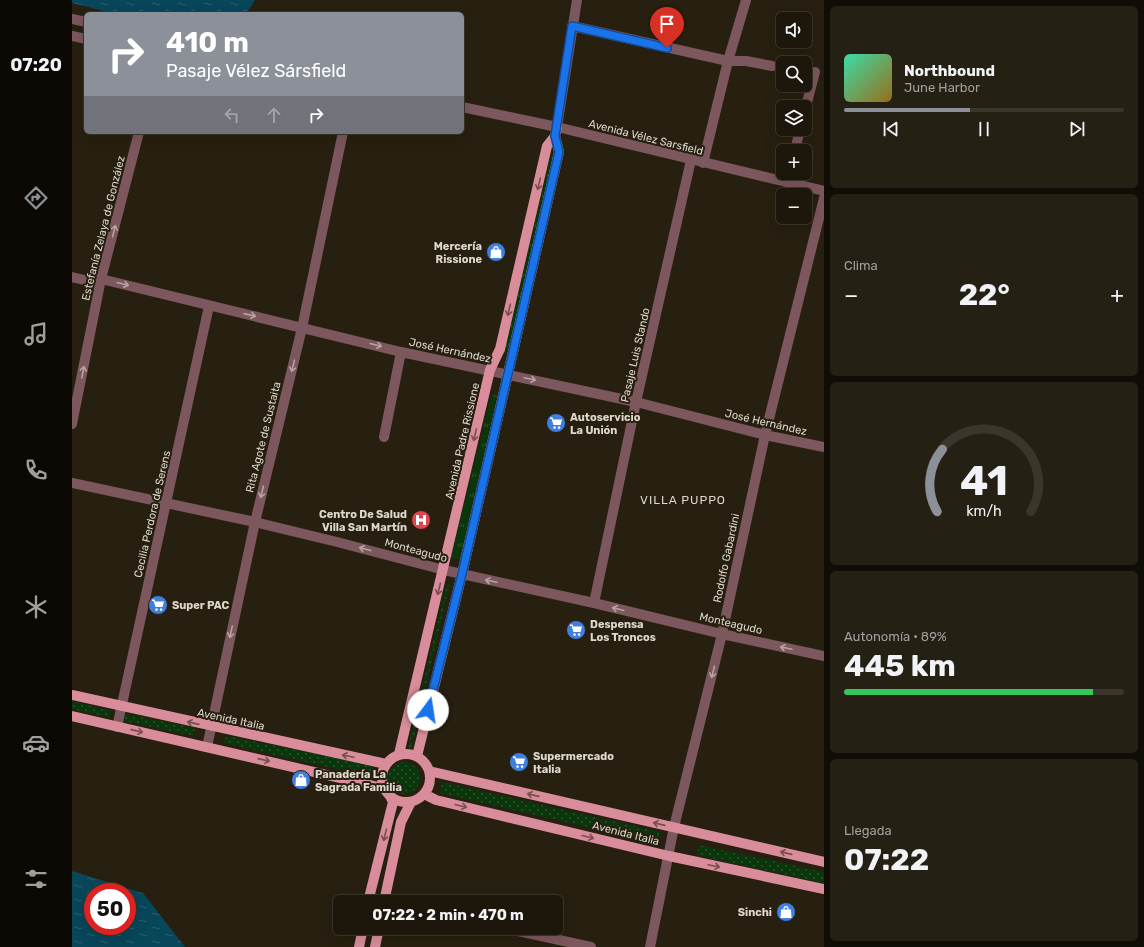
<!DOCTYPE html>
<html lang="es">
<meta charset="utf-8">
<style>
:root{--surface:#1d170b;--page:#252014;--text:#f1f3f6;--muted:#a09f9d;--line:#3b362c;--accent:#8c9099}
body{margin:0;font-family:Rubik,sans-serif;background:var(--page);color:var(--text);height:100vh;display:flex;flex-direction:column;font-size:15px;white-space:nowrap}
*{box-sizing:border-box;margin:0}
p{font-size:13px;color:var(--muted)}
.icon{flex:none;width:22px;height:22px;fill:none;stroke:currentColor;stroke-width:2;stroke-linecap:round;stroke-linejoin:round}
.map{position:relative;flex:1;overflow:hidden}
.details{display:flex;flex-direction:column;gap:6px;padding:6px;background:#100d06;width:320px}
.details>*{flex:none}
.top-card{position:absolute;left:12px;top:12px;width:380px;height:122px;border-radius:6px;box-shadow:0 4px 16px #0002,0 0 0 1px var(--line);background:#8c9099;color:#fff;overflow:hidden}
.buttons{position:absolute;left:704px;top:12px;display:grid;gap:8px}
.buttons a{display:grid;place-items:center;width:36px;height:36px;border-radius:6px;background:var(--surface);box-shadow:0 4px 16px #0002,0 0 0 1px var(--line);font-size:20px}
.speed{position:absolute;left:12px;top:883px;display:flex;gap:8px;font-size:20px;font-weight:700;text-align:center}
.speed>*{display:grid;place-content:center;width:52px;height:52px;border-radius:50%;background:var(--surface);box-shadow:0 4px 16px #0002,0 0 0 1px var(--line);line-height:1}
.speed .limit{border:6px solid #d22;background:#fff;color:#111}
.pin{position:absolute;display:grid;place-items:center;width:34px;height:34px;color:#fff;margin:-41px -17px;border-radius:50% 50% 50% 0;rotate:-45deg;box-shadow:0 0 4px #0007}
.pin .icon{rotate:45deg}
.me{position:absolute;width:44px;margin:-22px;rotate:14deg;stroke-linejoin:round;filter:drop-shadow(0 0 3px #0008)}
.turn{display:flex;align-items:center;gap:14px;height:84px;padding:0 16px;font-size:18px}
.turn .icon{width:52px;height:52px;stroke-width:2.5}
.turn b{display:block;font-size:28px;line-height:34px}
.lanes{display:flex;align-items:center;height:38px;padding:0 16px;background:#0003;justify-content:center;gap:20px;direction:ltr}
.lanes .off{opacity:.35}
.big{font-size:30px;font-weight:700;line-height:1.1}
.details .widget{flex:1;display:flex;flex-direction:column;justify-content:center;gap:6px;min-width:0;padding:0 14px;border-radius:6px;background:var(--page)}
.details .dial{align-items:center;gap:0}
.dial svg{height:104px;overflow:visible;fill:none;stroke:var(--line);stroke-width:7;stroke-linecap:round;text-anchor:middle}
.dial text{fill:var(--text);stroke:none}
.song{display:flex;align-items:center;gap:12px}
.cover{width:48px;height:48px;border-radius:6px;background:linear-gradient(135deg,hsl(160 70% 55%),hsl(40 70% 35%))}
.played{height:4px;border-radius:2px;background:linear-gradient(90deg,var(--accent) 45%,var(--line) 45%)}
.keys{display:flex;justify-content:space-around;direction:ltr}
.heat{display:flex;justify-content:space-between;align-items:center;font-size:22px;direction:ltr}
.charge{height:6px;border-radius:3px;background:linear-gradient(90deg,#34c759 89%,var(--line) 0)}
.trip{position:absolute;left:261px;top:895px;width:230px;height:40px;border-radius:6px;background:var(--surface);box-shadow:0 4px 16px #0002,0 0 0 1px var(--line);font-weight:700;line-height:40px;text-align:center}
main{display:flex;flex:1;min-height:0}
.tab-bar{display:flex;flex-direction:column;width:72px;justify-content:space-around;align-items:center;background:#0c0904;color:var(--muted)}
.tab-bar .icon{width:28px;height:28px}
.tab-bar .on{color:var(--accent)}
.tab-bar b{font-size:18px;color:var(--text)}
.map>svg:first-child{display:block}
</style>
<main>
<nav class="tab-bar">
<b>07:20</b>
<svg class="icon on" aria-label="directions" viewBox="0 0 24 24"><path d="M12 3l9 9-9 9-9-9zM9 14v-3h6M13 9l2 2-2 2"/></svg>
<svg class="icon" aria-label="music" viewBox="0 0 24 24"><path d="M9 18V5l10-2v13"/><circle cx="6" cy="18" r="3"/><circle cx="16" cy="16" r="3"/></svg>
<svg class="icon" aria-label="phone" viewBox="0 0 24 24"><path d="M5 4h4l2 5-3 2q2 4 5 5l2-3 5 2v4C11 20 4 13 5 4z"/></svg>
<svg class="icon" aria-label="climate" viewBox="0 0 24 24"><path d="M12 3v18M4 7l16 10M4 17L20 7"/></svg>
<svg class="icon" aria-label="car" viewBox="0 0 24 24"><path d="M5 17H2v-5l4-1 3-4h7l3 4 3 1v5h-3M9 17h6M6 11h13"/><circle cx="7" cy="17" r="2"/><circle cx="17" cy="17" r="2"/></svg>
<svg class="icon" aria-label="filters" viewBox="0 0 24 24"><path d="M4 7h16M4 17h16"/><circle cx="9" cy="7" r="2"/><circle cx="15" cy="17" r="2"/></svg>
</nav>
<div class="map">
<svg width="752" height="947" viewBox="0 0 752 947">
<defs>
<pattern id="grass-dots" width="8" height="8" patternUnits="userSpaceOnUse"><rect width="8" height="8" fill="#0a360c"/><path d="M2 2h.1M6 6h.1" fill="none" stroke="#2d522e" stroke-width="1.8" stroke-linecap="round"/></pattern>
<pattern id="park-tufts" width="24" height="20" patternUnits="userSpaceOnUse"><rect width="24" height="20" fill="#0a360c"/><path d="M3 7l-1-3M5 7V3M7 7l1-3M15 17l-1-3M17 17v-4M19 17l1-3" fill="none" stroke="#2d522e"/></pattern>
<pattern id="water-ripples" width="26" height="14" patternUnits="userSpaceOnUse"><rect width="26" height="14" fill="#084659"/><path d="M2 4q2-2 4 0t4 0M15 11q2-2 4 0t4 0" fill="none" stroke="#2c6070"/></pattern>
</defs>
<rect width="100%" height="100%" fill="#271f0f"/>
<path fill="url(#grass-dots)" d="M 375,583 L 378,584 L 339,749 L 336,748 Z
M 0,701 L 39,711 L 38,718 L 0,709 Z
M 54,714 L 123,728 L 121,736 L 52,721 Z
M 154,736 L 301,765 L 299,777 L 152,743 Z
M316 778a16 16 0 1 1 32 0a16 16 0 1 1-32 0Z
M 370,782 L 588,832 L 585,843 L 368,793 Z
M 627,845 L 752,872 L 752,883 L 625,855 Z"/>
<path fill="url(#park-tufts)" d="M 479,154 L 482,155 L 436,354 L 432,353 Z
M 420,394 L 425,395 L 388,560 L 379,557 Z"/>
<path fill="url(#water-ripples)" fill-rule="evenodd" d="M 0,0 L 183,0 L 174,14 L 44,14 L 0,3 Z
M 0,871 L 71,893 L 113,947 L 0,947 ZM 21,892 L 55,892 L 55,926 L 21,926 Z"/>
<g fill="none" stroke-linecap="round" stroke-linejoin="round">
<path stroke="#7c575d" stroke-width="10" d="M 0,19 L 14,22
M 500,26 L 656,61 L 674,61 L 700,66
M 0,36 L 14,39
M 390,107 L 485,127 L 752,191
M 733,110 L 743,72
M 485,127 L 505,0
M 723,151 L 728,129
M 631,163 L 656,61 L 674,0
M 0,277 L 21,282 L 29,279 L 329,352 L 564,402 L 693,435 L 752,447
M 0,424 L 29,279 L 67,132
M 312,437 L 329,352
M 0,483 L 183,522 L 265,542 L 372,570 L 522,603 L 650,634 L 752,656
M 522,603 L 564,402 L 619,160
M 45,727 L 137,306
M 135,747 L 183,522 L 230,328 L 271,132
M 297,899 L 312,902
M 432,928 L 519,947
M 578,947 L 602,827 L 650,634 L 693,435 L 752,198"/>
<path stroke="#d98d9a" stroke-width="10" d="M 0,695 L 314,764
M 0,716 L 311,788
M310 778a24 24 0 1 1 48 0a24 24 0 1 1-48 0Z
M 327,754 L 418,370 L 428,349 L 475,146 L 483,136
M 345,756 L 390,574 L 487,152 L 483,136 L 485,127
M 357,771 L 752,862
M 352,794 L 364,800 L 597,856 L 752,889
M 296,902 L 321,802 L 319,798
M 312,902 L 329,822 L 339,802
M 287,947 L 291,928
M 303,947 L 307,928"/>
</g>
<defs><path id="oneway-shaft" d="M-6 0H5M1.5-3L5.5 0L1.5 3" fill="none" stroke-width="1.6" stroke-linecap="round" stroke-linejoin="round"/></defs>
<g stroke="#77504e">
<use href="#oneway-shaft" transform="translate(467 184) rotate(103)"/>
<use href="#oneway-shaft" transform="translate(437 310) rotate(103)"/>
<use href="#oneway-shaft" transform="translate(403 435) rotate(103)"/>
<use href="#oneway-shaft" transform="translate(367 589) rotate(104)"/>
<use href="#oneway-shaft" transform="translate(121 723) rotate(-167)"/>
<use href="#oneway-shaft" transform="translate(65 731) rotate(13)"/>
<use href="#oneway-shaft" transform="translate(276 756) rotate(-168)"/>
<use href="#oneway-shaft" transform="translate(192 760) rotate(13)"/>
<use href="#oneway-shaft" transform="translate(461 795) rotate(-167)"/>
<use href="#oneway-shaft" transform="translate(389 806) rotate(14)"/>
<use href="#oneway-shaft" transform="translate(587 824) rotate(-167)"/>
<use href="#oneway-shaft" transform="translate(313 835) rotate(104)"/>
<use href="#oneway-shaft" transform="translate(516 837) rotate(14)"/>
<use href="#oneway-shaft" transform="translate(714 853) rotate(-167)"/>
<use href="#oneway-shaft" transform="translate(642 866) rotate(12)"/>
</g>
<g stroke="#b6a4a0">
<use href="#oneway-shaft" transform="translate(42 231) rotate(-76)"/>
<use href="#oneway-shaft" transform="translate(51 284) rotate(14)"/>
<use href="#oneway-shaft" transform="translate(178 315) rotate(13)"/>
<use href="#oneway-shaft" transform="translate(304 345) rotate(14)"/>
<use href="#oneway-shaft" transform="translate(221 366) rotate(104)"/>
<use href="#oneway-shaft" transform="translate(11 372) rotate(-79)"/>
<use href="#oneway-shaft" transform="translate(458 379) rotate(12)"/>
<use href="#oneway-shaft" transform="translate(190 492) rotate(104)"/>
<use href="#oneway-shaft" transform="translate(293 549) rotate(-165)"/>
<use href="#oneway-shaft" transform="translate(419 581) rotate(-168)"/>
<use href="#oneway-shaft" transform="translate(546 609) rotate(-166)"/>
<use href="#oneway-shaft" transform="translate(159 632) rotate(102)"/>
<use href="#oneway-shaft" transform="translate(714 648) rotate(-168)"/>
<use href="#oneway-shaft" transform="translate(641 672) rotate(104)"/>
</g>
<g fill="none" stroke-linecap="round" stroke-linejoin="round">
<g stroke="#114b97" stroke-width="10">
<path id="route" d="M 356,710 L 390,574 L 487,152 L 483,136 L 500,26 L 595,48"/>
</g>
<use href="#route" stroke="#1a73e8" stroke-width="7"/>
</g>
<defs>
<g id="shop-disc" transform="scale(1)"><circle r="9.5" fill="#3f7fe0" stroke="#271f0f"/><path d="M-5-2.5h2.3a2.7 3.5 0 0 1 5.4 0H5L5.5 6h-11ZM-1.5-2.5h3a1.5 2.3 0 0 0-3 0Z" fill="#fff"/></g>
<g id="supermarket-disc" transform="scale(1)"><circle r="9.5" fill="#3f7fe0" stroke="#271f0f"/><path d="M-6-5.5h2.5l.6 2H6L4.5 2H-2.5L-4.4-4H-6ZM-1.5 3.2a1.3 1.3 0 1 0 .1 0ZM3 3.2a1.3 1.3 0 1 0 .1 0Z" fill="#fff"/></g>
<g id="hospital-disc" transform="scale(1)"><circle r="9.5" fill="#e0444e" stroke="#271f0f"/><path d="M-5-5h3v3.5h4V-5h3V5h-3V1.5h-4V5h-3Z" fill="#fff"/></g>
</defs>
<g fill-rule="evenodd">
<use href="#shop-disc" x="424" y="252"/>
<use href="#supermarket-disc" x="484" y="423"/>
<use href="#hospital-disc" x="349" y="520"/>
<use href="#supermarket-disc" x="86" y="605"/>
<use href="#supermarket-disc" x="504" y="630"/>
<use href="#supermarket-disc" x="447" y="762"/>
<use href="#shop-disc" x="229" y="780"/>
<use href="#shop-disc" x="714" y="912"/>
</g>
<g text-anchor="middle" stroke-width="4" stroke-linejoin="round" paint-order="stroke">
<g font-size="11" fill="#ddd7cd" stroke="#271f0f">
<text transform="translate(574 137) rotate(14)" y="4">Avenida Vélez Sarsfield</text>
<text transform="translate(31 228) rotate(-76)" y="4">Estefanía Zelaya de González</text>
<text transform="translate(378 350) rotate(12)" y="4">José Hernández</text>
<text transform="translate(563 355) rotate(-77)" y="4">Pasaje Luis Stando</text>
<text transform="translate(694 422) rotate(13)" y="4">José Hernández</text>
<text transform="translate(191 437) rotate(-76)" y="4">Rita Agote de Sustaita</text>
<text transform="translate(390 441) rotate(-77)" y="4">Avenida Padre Rissione</text>
<text transform="translate(80 514) rotate(-77)" y="4">Cecilia Perdora de Serens</text>
<text transform="translate(344 550) rotate(15)" y="4">Monteagudo</text>
<text transform="translate(654 558) rotate(-78)" y="4">Rodolfo Gabardini</text>
<text transform="translate(659 623) rotate(13)" y="4">Monteagudo</text>
<text transform="translate(159 719) rotate(12)" y="4">Avenida Italia</text>
<text transform="translate(554 833) rotate(14)" y="4">Avenida Italia</text>
</g>
<g font-size="11" font-weight="bold" fill="#ddd7cd" stroke="#271f0f" text-anchor="start">
<text x="410" y="250" text-anchor="end">Mercería<tspan x="410" dy="13">Rissione</tspan></text>
<text x="498" y="421">Autoservicio<tspan x="498" dy="13">La Unión</tspan></text>
<text x="335" y="518" text-anchor="end">Centro De Salud<tspan x="335" dy="13">Villa San Martín</tspan></text>
<text x="100" y="609">Super PAC</text>
<text x="518" y="628">Despensa<tspan x="518" dy="13">Los Troncos</tspan></text>
<text x="461" y="760">Supermercado<tspan x="461" dy="13">Italia</tspan></text>
<text x="243" y="778">Panadería La<tspan x="243" dy="13">Sagrada Familia</tspan></text>
<text x="700" y="916" text-anchor="end">Sinchi</text>
</g>
<g font-size="12" letter-spacing="1" fill="#ddd7cd" stroke="#271f0f">
<text x="611" y="504">VILLA PUPPO</text>
</g>
</g>
</svg>
<div class="buttons">
<a><svg class="icon" aria-label="sound" viewBox="0 0 24 24"><path d="M4 9h4l5-4v14l-5-4H4zM17 9q2 3 0 6"/></svg></a>
<a><svg class="icon" aria-label="search" viewBox="0 0 24 24"><circle cx="10" cy="10" r="6"/><path d="M15 15l6 6"/></svg></a>
<a><svg class="icon" aria-label="layers" viewBox="0 0 24 24"><path d="M12 4l9 5-9 5-9-5zM3 14l9 5 9-5"/></svg></a>
<a>+</a>
<a>−</a>
</div>
<div class="speed"><div class="limit">50</div></div>
<div class="pin" style="left:595px;top:48px;background:#d93025"><svg class="icon" aria-label="arrive" viewBox="0 0 24 24"><path d="M6 21V4h12l-3 4 3 4H6"/></svg></div>
<svg class="me" style="left:356px;top:710px" viewBox="-20 -20 40 40"><circle r="19" fill="#fff"/><path d="M0-13L10 11 0 6-10 11z" fill="#1a73e8"/></svg>
<div class="trip">07:22 · 2 min · 470 m</div>
<div class="top-card">
<div class="turn"><svg class="icon" aria-label="right" viewBox="0 0 24 24"><path d="M7 20v-9h11M14 6l5 5-5 5"/></svg><div><b>410 m</b>Pasaje Vélez Sársfield</div></div>
<div class="lanes"><svg class="icon off" aria-label="left" viewBox="0 0 24 24"><path d="M17 20v-9H6M10 6l-5 5 5 5"/></svg><svg class="icon off" aria-label="ahead" viewBox="0 0 24 24"><path d="M12 20V5M6 11l6-6 6 6"/></svg><svg class="icon" aria-label="right" viewBox="0 0 24 24"><path d="M7 20v-9h11M14 6l5 5-5 5"/></svg></div>
</div>
</div>
<section class="details">
<div class="widget">
<div class="song"><i class="cover"></i><div><b>Northbound</b><p>June Harbor</p></div></div>
<div class="played"></div>
<div class="keys"><svg class="icon" aria-label="previous" viewBox="0 0 24 24"><path d="M18 5L8 12l10 7zM5 5v14"/></svg><svg class="icon" aria-label="pause" viewBox="0 0 24 24"><path d="M8 5v14M16 5v14"/></svg><svg class="icon" aria-label="next" viewBox="0 0 24 24"><path d="M6 5l10 7-10 7zM19 5v14"/></svg></div>
</div>
<div class="widget"><p>Clima</p>
<div class="heat"><a>−</a><b class="big">22°</b><a>+</a></div>
</div>
<div class="widget dial"><svg viewBox="0 0 100 80">
<path d="M14 69A42 42 0 1 1 86 69"/>
<path d="M14 69A42 42 0 0 1 18 21" stroke="#8c9099"/>
<text x="50" y="56" font-size="32" font-weight="700">41</text>
<text x="50" y="72" font-size="11">km/h</text>
</svg></div>
<div class="widget"><p>Autonomía · 89%</p><b class="big">445 km</b><div class="charge"></div></div>
<div class="widget"><p>Llegada</p><b class="big">07:22</b></div>
</section>
</main>
